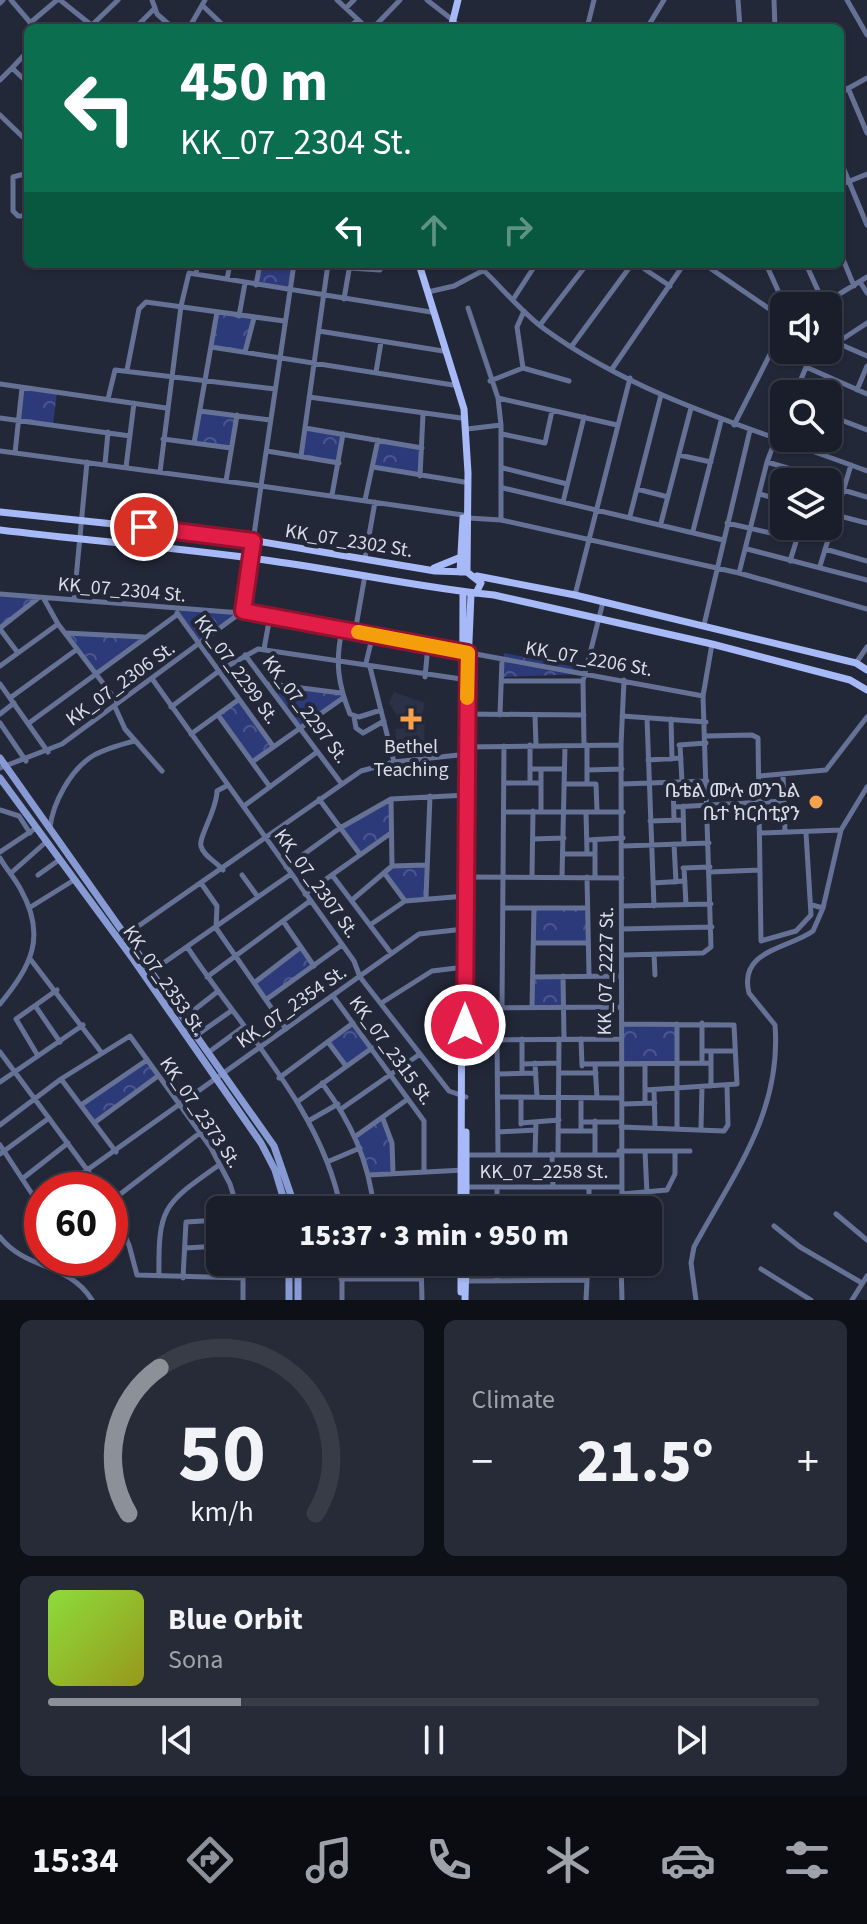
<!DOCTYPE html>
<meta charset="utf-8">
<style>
:root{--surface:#1a1e2b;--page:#272b37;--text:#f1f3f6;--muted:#9fa2a9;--line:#383c47;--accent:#8c9099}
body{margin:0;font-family:"Source Sans 3","Noto Sans Ethiopic",sans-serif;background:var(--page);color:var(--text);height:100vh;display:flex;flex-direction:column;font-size:30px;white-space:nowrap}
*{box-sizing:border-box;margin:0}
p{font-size:26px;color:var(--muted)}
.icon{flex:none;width:44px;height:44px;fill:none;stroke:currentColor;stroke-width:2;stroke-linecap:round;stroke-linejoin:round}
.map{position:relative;height:1300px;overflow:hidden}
.details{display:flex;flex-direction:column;gap:20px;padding:20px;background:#0e1018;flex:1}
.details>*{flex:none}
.hud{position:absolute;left:24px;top:24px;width:820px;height:244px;border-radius:12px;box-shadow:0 2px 6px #0004,0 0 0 2px var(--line);background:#0b6e4f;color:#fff;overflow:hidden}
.buttons{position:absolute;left:770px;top:292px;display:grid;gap:16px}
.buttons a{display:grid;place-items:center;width:72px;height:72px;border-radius:12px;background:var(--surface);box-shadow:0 2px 6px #0004,0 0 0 2px var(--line);font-size:40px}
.speed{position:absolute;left:24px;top:1172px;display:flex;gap:16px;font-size:40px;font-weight:700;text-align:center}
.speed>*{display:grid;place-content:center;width:104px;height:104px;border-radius:50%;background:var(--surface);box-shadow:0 2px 6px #0004,0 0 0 2px var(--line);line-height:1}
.speed .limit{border:12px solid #d22;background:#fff;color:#111}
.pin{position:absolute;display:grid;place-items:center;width:68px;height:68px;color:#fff;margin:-34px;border:4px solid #fff;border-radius:50%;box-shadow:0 2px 8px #0007}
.me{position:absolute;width:88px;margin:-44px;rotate:0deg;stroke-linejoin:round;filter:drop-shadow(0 0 6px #0008)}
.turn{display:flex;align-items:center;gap:28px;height:168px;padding:0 24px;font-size:36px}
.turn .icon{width:104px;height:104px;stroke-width:2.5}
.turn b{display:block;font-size:56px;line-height:68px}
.lanes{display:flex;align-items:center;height:76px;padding:0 24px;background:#0003;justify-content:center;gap:40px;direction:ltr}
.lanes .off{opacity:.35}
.big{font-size:60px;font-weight:800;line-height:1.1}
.details .card{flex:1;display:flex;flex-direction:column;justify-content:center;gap:12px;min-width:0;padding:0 28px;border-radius:12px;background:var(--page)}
.details .dial{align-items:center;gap:0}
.dial svg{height:208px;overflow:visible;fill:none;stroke:var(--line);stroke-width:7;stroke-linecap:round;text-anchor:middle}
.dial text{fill:var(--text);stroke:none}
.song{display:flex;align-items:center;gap:24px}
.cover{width:96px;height:96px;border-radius:12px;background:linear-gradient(135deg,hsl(90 70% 55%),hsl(60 70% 35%))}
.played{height:8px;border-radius:4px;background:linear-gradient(90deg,var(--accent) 25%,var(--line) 25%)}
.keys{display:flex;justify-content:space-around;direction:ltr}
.heat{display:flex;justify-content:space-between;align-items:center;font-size:44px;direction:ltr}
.details .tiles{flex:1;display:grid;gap:20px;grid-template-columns:1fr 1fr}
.card:last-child{grid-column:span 2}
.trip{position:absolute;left:206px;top:1196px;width:456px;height:80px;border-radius:12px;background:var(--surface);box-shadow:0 2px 6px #0004,0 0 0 2px var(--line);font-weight:800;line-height:80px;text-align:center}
.dock{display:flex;height:128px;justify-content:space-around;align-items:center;background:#0a0c11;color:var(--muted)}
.dock .icon{width:56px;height:56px}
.dock .on{color:var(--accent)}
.dock b{font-size:36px;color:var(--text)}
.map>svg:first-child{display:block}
</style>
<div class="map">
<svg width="867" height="1300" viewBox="0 0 867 1300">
<defs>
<pattern id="forest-crowns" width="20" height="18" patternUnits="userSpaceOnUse" patternTransform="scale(2)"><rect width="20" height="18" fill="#2c3a7a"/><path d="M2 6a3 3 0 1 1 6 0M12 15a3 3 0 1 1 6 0" fill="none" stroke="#4a568d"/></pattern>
</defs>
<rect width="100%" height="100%" fill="#232839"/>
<path fill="#2b3147" d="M 394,692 L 425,703 L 421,719 L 425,720 L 424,746 L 397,747 L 395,729 L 405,728 L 389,703 Z"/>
<path fill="url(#forest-crowns)" d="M 260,264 L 294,264 L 289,292 L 256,285 Z
M 217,312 L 254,318 L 245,352 L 211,347 Z
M 22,388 L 57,392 L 53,425 L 18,420 Z
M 200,411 L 237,415 L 231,448 L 194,443 Z
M 305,428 L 343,434 L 339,463 L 301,456 Z
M 378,440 L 422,448 L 420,476 L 373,467 Z
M 0,595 L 37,599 L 0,628 Z
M 174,609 L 241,613 L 201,645 Z
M 65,633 L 144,637 L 95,675 Z
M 504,653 L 570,666 L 586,674 L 502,677 Z
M 269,684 L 341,693 L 344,698 L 300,728 Z
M 238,700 L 273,746 L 252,762 L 218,715 Z
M 391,799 L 391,833 L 359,853 L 340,828 Z
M 426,865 L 426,897 L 405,901 L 385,874 L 392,866 Z
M 534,908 L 586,908 L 587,943 L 536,943 Z
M 301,947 L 314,966 L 267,999 L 254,983 Z
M 563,976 L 563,1006 L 532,1007 L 533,977 Z
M 353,1023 L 372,1048 L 346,1066 L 328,1042 Z
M 676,1023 L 677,1064 L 621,1064 L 622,1024 Z
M 147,1060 L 158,1076 L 94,1123 L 81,1105 Z
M 383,1119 L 393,1143 L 393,1173 L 369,1175 L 356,1136 Z"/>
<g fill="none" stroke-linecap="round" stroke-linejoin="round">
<path stroke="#667196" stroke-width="5" d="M 11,0 L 35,28
M 60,0 L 95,28
M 152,0 L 155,8
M 337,0 L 367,28
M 427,0 L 454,21
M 738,0 L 740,28
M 774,0 L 775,28
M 847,0 L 867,35
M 0,3 L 3,0
M 203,6 L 226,28
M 346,8 L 354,0
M 30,23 L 57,0
M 457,24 L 463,28
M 92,25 L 118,0
M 135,28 L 155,8 L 157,14 L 173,28
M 189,28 L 205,0
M 348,28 L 358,20
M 373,28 L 400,0
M 587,28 L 594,0
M 647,28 L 664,0
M 28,51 L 12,68 L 28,83
M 0,80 L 12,68
M 848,88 L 867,133
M 840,93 L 867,78
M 0,115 L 28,142
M 840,160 L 867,225
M 28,173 L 13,177 L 13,211 L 18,216 L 28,216
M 840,185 L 867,174
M 840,252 L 854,286
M 477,264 C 499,284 519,310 543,328 C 640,399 756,429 867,471
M 637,264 L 670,286
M 704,264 L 784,319
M 766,264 L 785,306
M 806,264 L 824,304
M 349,268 L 380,270 L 381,264
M 196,273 L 198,264
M 227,279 L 230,264
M 860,282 L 867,293
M 256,285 L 260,264
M 428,292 L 454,286 L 484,270
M 514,298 L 536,264
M 344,299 L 350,264
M 820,306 L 867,277
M 468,308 L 498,398 L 501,425
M 239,316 L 245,283
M 540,325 L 587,264
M 319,331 L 443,351
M 828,339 L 867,356
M 838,342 L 867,323
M 211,347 L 453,385
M 571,347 L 632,264
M 245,352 L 254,318
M 806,367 L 867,394
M 523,368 L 569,381
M 612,369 L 684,264
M 127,370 L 139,309 L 146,302 L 284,321
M 376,372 L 381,342
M 490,381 L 523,368 L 517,327 L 524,311
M 0,384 L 166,408
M 857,390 L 867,366
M 795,394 L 813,350
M 309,397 L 461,418
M 498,398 L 617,425
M 108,399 L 115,370 L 275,389
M 200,411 L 270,420
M 828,415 L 867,430
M 0,418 L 130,436
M 734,425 L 784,327
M 305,428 L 422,448
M 467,429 L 501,425 L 501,520
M 502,434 L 545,443 L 552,411
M 163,439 L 231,448
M 194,443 L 217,312
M 0,451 L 261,486 L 294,264
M 267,451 L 339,463
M 15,453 L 22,388
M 679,455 L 711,462
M 301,456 L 328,264
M 767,462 L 845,485
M 105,464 L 108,432
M 126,467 L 134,403
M 373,467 L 464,482
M 503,468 L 567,484
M 160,472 L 181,306 L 189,273 L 431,312
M 420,476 L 423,414
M 226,481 L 237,415
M 503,488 L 723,540
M 637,489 L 668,497
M 843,490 L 867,497
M 760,494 L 784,501
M 332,495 L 343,434
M 365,500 L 378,440
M 563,502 L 584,417
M 828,513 L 867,523
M 630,516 L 661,395
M 468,518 L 501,520 L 739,573 L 867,609
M 661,523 L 691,408
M 727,523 L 797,539
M 693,531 L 721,421
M 747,549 L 867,580
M 825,549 L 867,561
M 365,558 L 375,502
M 790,561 L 801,526
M 820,566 L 851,465
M 739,573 L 767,462 L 784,417
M 0,594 L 241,613
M 575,595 L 630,378
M 44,599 L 58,624 L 118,703
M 74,600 L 87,462
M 243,611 L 703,696
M 243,611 L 261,486 L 463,515
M 177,613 L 273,746
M 704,625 L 750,430
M 0,628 L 37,599
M 0,629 L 18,653
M 342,630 C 335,662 338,684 350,714 L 359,717 L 381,710
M 355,632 L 365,575
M 66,633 L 144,637
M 264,649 L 270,616
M 245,655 L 341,783
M 366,663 L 373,634
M 856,663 L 867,647
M 0,666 L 58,624
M 370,667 L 394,762
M 425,677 L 428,646
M 153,680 L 354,961 L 360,977 L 449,1091 L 466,1097
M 502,681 L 583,681
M 0,684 L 48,752
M 270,684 L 341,693
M 10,698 L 76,650
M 115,707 L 125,729 L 162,771
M 171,707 L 219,671 L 258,649 L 468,680
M 0,714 L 14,703
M 463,714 L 584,715
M 218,715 L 270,787
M 500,715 L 502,659
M 535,715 L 536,745
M 622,716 L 706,722
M 354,717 L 356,728 L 363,733 L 384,721
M 647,718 L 654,906
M 671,719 L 672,759
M 0,723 L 26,761
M 29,723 L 178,614
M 191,734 L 238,700
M 706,736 L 752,735 L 758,738 L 761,941 L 796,931 L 811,915 L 806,833
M 584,745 L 583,681 L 603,602
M 587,745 L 587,783
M 679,745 L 706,743
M 680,745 L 682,782
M 463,747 L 621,745
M 648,760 L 681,758
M 252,762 L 343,698
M 0,768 L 62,744 L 243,611
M 530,769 L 564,769
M 541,769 L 541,812
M 587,770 L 622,769
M 783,774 L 785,832
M 759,776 L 826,770 L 867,717
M 673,782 L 674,820
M 504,783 L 540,783
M 530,783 L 530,745
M 564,784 L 596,784 L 597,811
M 622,784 L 707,781
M 319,799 L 359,853
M 391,799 L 392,866
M 244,806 L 317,752
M 683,806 L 684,844
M 674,807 L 784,801
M 0,810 L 19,816 L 30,833
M 504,812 L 623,812
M 586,812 L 587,853
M 650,821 L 683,820
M 50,827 C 53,803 70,771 91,757 C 103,749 120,745 134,741
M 760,833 L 841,830
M 533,839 L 564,838
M 587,840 L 623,838
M 674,844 L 676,882
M 623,846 L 709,843
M 0,852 L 36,828
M 563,854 L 595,854
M 0,858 C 6,869 15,878 21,890 C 47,937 31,966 0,1004
M 286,867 L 340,828 L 391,799 L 467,795
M 683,868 L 710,867
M 684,868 L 686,904
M 223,870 C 217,862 203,856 201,846 C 198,838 217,810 217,791 L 228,785
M 710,872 L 760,870
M 11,873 L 46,842
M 385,874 L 405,901
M 38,875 L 59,860
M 242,875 L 258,897
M 332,875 L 391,953
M 532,876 L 533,811
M 463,877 L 622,878
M 562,877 L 565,746
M 587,877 L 589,975
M 595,877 L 595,840
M 201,883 L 217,906 L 216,927
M 653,883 L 685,881
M 305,894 L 391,833
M 426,897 L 430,796
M 352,900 L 392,866 L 426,865
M 812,905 L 823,908 L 841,830 L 867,787
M 622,906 L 711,904
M 29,908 L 74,880
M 503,908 L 586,908
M 283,921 L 314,966
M 370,925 L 405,901 L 466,896
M 216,928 L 286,1029
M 622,929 L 712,927
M 127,934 L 361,771 L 394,762 L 468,754
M 536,943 L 587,943
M 188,948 C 242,1030 323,1111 341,1210
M 654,954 L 655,975
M 623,955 L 703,953 L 711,947 L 703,696 L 712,644
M 31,960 L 101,1052
M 152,971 L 291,874
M 563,976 L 564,1038
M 207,977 L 310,901
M 533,977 L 621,976
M 254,983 L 301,947
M 333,996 L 424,1121 L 424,1172
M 267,999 L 342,945
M 383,1002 L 432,971 L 465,967
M 36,1007 L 60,1042
M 502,1007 L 504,746
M 532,1007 L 534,908
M 461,1008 L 620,1007
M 184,1018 L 217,992
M 702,1023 L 702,1063
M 622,1024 L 734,1025 L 737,1084 L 645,1090
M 677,1024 L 677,1127
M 197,1035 L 231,1011
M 497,1039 L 498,1155
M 522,1039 L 522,1073
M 581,1039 L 582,1066
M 461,1040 L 620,1039
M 328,1042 L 346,1066
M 702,1051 L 735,1051
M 711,1051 L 711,1086
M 0,1052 L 102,1190
M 209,1052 L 243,1027
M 38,1056 L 16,1019 L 57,990
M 535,1063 L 537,1097
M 522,1064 L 559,1063
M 582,1064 L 711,1063
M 595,1064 L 597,1098
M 645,1064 L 645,1103
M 559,1073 L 596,1073
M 498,1074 L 536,1073
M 279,1078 L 353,1023
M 61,1079 L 116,1152
M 0,1082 L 83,1025
M 322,1083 C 351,1122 369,1161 374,1210
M 654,1090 L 655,1127
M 498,1097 L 622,1098
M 521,1097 L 521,1124
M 581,1098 L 581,1131
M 297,1102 L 372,1048
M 622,1104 L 655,1103
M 81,1105 L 147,1060
M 341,1109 L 420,1054
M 383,1119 L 392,1143 L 393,1172
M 310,1120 L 338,1104
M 595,1121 L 595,1154
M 582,1122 L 621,1122
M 94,1123 L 158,1076
M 521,1123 L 559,1120
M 0,1125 L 61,1079 L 130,1036 L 211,1148 L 230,1184 L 238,1210
M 621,1127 L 724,1131 L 728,1125 L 727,1086
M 701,1128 L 702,1086
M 559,1131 L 595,1131
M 498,1132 L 536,1130
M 356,1136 L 408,1099
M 0,1145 L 36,1200 L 42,1201
M 619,1151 L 690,1151
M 645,1151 L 647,1194
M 0,1154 L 49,1118
M 535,1154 L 536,1122
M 552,1154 L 553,1186
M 558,1154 L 559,1039
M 464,1155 L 619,1155
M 327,1162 L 360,1148
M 369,1175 L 464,1170
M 22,1179 L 68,1143
M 466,1187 L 621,1187
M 59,1190 L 419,934 L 464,929
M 622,1194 L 667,1190 L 675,1174 L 675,1151
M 110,1202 L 201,1132
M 340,1202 L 372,1196
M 110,1203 L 129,1245 L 137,1275 L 243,1278
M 374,1207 L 461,1204
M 497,1210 L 497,1187
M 589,1210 L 589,1187
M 622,1210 L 621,745 L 624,680
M 836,1214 L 867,1240
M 774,1226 L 800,1247 L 862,1283
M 0,1237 C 27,1271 68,1262 92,1300
M 185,1248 L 220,1246
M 243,1262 L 243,1300
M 421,1262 L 422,1300
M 621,1262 L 622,1300
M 588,1265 L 621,1264
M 761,1269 L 811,1300
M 159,1276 C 158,1206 164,1204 219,1165
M 183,1278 L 186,1222 L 220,1220
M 341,1279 L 421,1279
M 497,1280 L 497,1262
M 464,1281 L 587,1280
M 342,1300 L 342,1262
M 586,1300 L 588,1262
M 696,1300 L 691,1263 L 694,1247 C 733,1175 782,1112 775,1025 L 749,993 C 738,950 788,949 813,931 L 823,908
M 852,1300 L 867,1276"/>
<path stroke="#889ad4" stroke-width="7" d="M 0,758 L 274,1146 L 296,1210
M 0,778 L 133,959 L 261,1143 L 275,1170 L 287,1210
M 289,1262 L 289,1300
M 298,1262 L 298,1300"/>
<path stroke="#a7baf7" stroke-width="7" d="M 451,28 L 458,0
M 419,264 L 464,409 L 468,473 L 467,572
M 0,512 L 227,536 L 435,571 L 467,572 L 481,583 L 476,593
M 0,530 C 91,541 182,548 272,561 C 346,571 421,588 494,595 L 712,644 L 850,680 L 867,690
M 434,568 L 461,557
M 460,572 L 463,518
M 477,576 L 575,595 L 856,663 L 867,670
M 468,664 L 471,594
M 466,1208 L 466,1132
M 461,1210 L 463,594
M 461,1292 L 461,1262
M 465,1300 L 466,1262"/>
</g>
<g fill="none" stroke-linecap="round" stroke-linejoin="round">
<g stroke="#92132f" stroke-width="20">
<path id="route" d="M 144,527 L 253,541 L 243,611 L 468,653 L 465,1025"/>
</g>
<use href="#route" stroke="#e11d48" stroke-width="14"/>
<path stroke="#f59e0b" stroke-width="14" d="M 358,632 L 468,653 L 467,698"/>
</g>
<g fill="#f9a04d" stroke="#232839" stroke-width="3">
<path d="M407 707h8v8h8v8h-8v8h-8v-8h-8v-8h8z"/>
<circle cx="816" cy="802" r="8"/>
</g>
<g text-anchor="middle" stroke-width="8" stroke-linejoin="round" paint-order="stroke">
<g font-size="20" fill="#d9dde8" stroke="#232839">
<text transform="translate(349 540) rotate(9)" y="7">KK_07_2302 St.</text>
<text transform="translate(122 589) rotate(5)" y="7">KK_07_2304 St.</text>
<text transform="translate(589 658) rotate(10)" y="7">KK_07_2206 St.</text>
<text transform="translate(237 669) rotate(54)" y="7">KK_07_2299 St.</text>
<text transform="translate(120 683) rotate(-36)" y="7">KK_07_2306 St.</text>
<text transform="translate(306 709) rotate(53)" y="7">KK_07_2297 St.</text>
<text transform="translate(317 883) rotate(54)" y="7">KK_07_2307 St.</text>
<text transform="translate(605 971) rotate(-89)" y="7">KK_07_2227 St.</text>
<text transform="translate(165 980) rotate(55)" y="7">KK_07_2353 St.</text>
<text transform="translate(291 1006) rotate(-35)" y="7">KK_07_2354 St.</text>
<text transform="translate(392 1050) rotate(54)" y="7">KK_07_2315 St.</text>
<text transform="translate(201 1112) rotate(56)" y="7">KK_07_2373 St.</text>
<text x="544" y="1178">KK_07_2258 St.</text>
</g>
<g font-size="20" fill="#d9dde8" stroke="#232839">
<text x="411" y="753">Bethel<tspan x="411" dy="23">Teaching</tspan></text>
<text x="800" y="797" text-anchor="end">ቤቴል ሙሉ ወንጌል<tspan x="800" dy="23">ቤተ ክርስቲያን</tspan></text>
</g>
</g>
</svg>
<div class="buttons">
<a><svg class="icon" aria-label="sound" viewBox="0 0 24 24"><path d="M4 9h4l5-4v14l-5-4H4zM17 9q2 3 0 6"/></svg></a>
<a><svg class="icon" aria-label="search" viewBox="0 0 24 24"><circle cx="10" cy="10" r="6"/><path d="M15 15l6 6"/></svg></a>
<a><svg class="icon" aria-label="layers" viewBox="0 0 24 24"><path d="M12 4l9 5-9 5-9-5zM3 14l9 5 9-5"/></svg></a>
</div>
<div class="speed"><div class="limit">60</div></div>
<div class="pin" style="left:144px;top:527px;background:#d93025"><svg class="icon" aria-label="arrive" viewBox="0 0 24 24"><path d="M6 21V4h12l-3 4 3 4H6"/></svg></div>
<svg class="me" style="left:465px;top:1025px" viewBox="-20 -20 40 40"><circle r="17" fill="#e11d48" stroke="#fff" stroke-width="3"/><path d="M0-11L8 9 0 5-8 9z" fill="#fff"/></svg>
<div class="trip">15:37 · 3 min · 950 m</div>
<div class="hud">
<div class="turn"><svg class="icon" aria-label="left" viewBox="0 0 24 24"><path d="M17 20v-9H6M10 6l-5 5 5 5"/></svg><div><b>450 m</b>KK_07_2304 St.</div></div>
<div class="lanes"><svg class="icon" aria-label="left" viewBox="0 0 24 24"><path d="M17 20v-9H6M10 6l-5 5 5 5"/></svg><svg class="icon off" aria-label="ahead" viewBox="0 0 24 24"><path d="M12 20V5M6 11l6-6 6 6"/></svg><svg class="icon off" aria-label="right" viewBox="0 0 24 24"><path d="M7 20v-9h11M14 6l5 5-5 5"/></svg></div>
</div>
</div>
<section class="details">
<div class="tiles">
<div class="card dial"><svg viewBox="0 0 100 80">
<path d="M14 69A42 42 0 1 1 86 69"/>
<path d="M14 69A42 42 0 0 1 26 13" stroke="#8c9099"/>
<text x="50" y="56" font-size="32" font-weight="700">50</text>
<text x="50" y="72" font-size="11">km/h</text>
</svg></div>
<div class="card"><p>Climate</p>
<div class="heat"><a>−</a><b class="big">21.5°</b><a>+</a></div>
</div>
<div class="card">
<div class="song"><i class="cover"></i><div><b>Blue Orbit</b><p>Sona</p></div></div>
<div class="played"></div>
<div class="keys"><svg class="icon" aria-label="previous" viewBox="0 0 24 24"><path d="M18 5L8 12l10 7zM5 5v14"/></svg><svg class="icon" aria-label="pause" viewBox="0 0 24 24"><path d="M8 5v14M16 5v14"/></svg><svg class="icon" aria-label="next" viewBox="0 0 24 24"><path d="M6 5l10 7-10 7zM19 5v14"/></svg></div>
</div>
</div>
</section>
<nav class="dock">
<b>15:34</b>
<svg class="icon on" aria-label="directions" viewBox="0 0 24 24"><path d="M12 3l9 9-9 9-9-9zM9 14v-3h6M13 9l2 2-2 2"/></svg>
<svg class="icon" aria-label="music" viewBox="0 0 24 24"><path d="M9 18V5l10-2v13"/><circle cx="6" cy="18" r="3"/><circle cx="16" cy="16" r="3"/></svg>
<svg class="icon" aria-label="phone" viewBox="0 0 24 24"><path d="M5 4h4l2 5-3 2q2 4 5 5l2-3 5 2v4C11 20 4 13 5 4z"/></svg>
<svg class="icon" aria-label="climate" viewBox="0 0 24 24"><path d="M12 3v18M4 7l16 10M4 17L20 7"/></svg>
<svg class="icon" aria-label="car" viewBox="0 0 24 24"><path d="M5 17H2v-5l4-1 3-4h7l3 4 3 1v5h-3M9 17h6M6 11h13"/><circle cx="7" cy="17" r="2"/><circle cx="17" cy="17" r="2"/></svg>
<svg class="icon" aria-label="filters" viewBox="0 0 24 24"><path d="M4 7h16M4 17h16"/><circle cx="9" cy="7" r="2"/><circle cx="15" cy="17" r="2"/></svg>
</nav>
